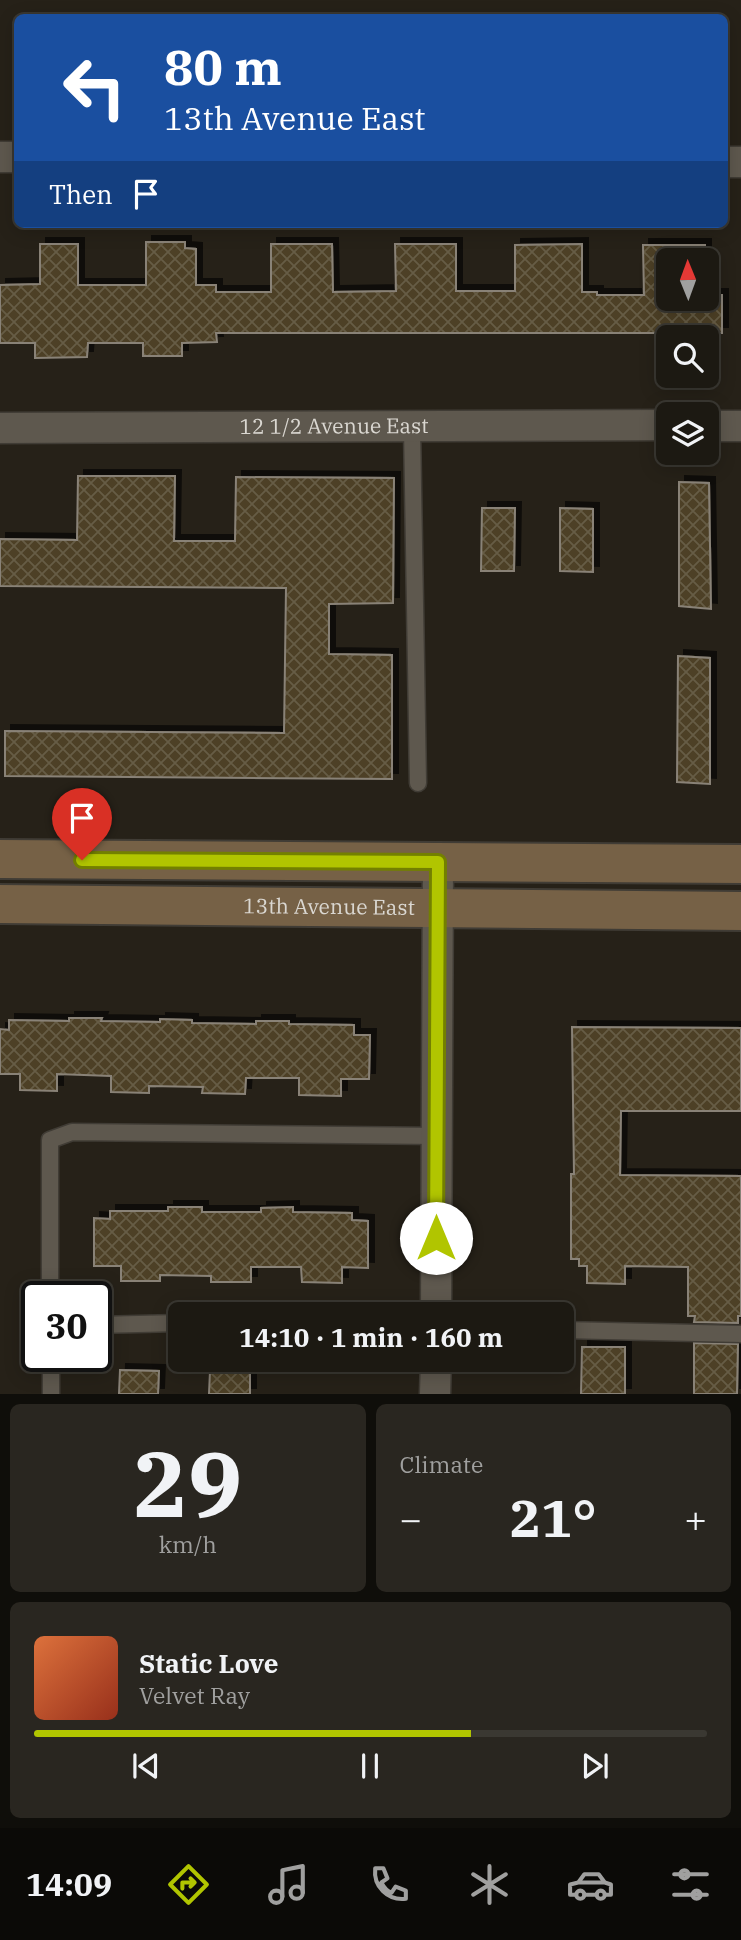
<!DOCTYPE html>
<meta charset="utf-8">
<style>
:root{--surface:#1c1912;--page:#292620;--text:#f1f3f6;--muted:#a0a09f;--line:#3a3832;--accent:#b1c500}
body{margin:0;font-family:"IBM Plex Serif",serif;background:var(--page);color:var(--text);height:100vh;display:flex;flex-direction:column;font-size:26px;white-space:nowrap}
*{box-sizing:border-box;margin:0}
p{font-size:23px;color:var(--muted)}
.icon{flex:none;width:38px;height:38px;fill:none;stroke:currentColor;stroke-width:2;stroke-linecap:round;stroke-linejoin:round}
.map{position:relative;height:1394px;overflow:hidden}
.sheet{display:flex;flex-direction:column;gap:10px;padding:10px;background:#0f0e0a;flex:1}
.sheet>*{flex:none}
.hud{position:absolute;left:14px;top:14px;width:714px;height:214px;border-radius:10px;box-shadow:0 4px 18px #0003,0 0 0 2px var(--line);background:#1a4fa0;color:#fff;overflow:hidden}
.needle{width:46px;rotate:359deg}
.controls{position:absolute;left:656px;top:248px;display:grid;gap:14px}
.controls a{display:grid;place-items:center;width:63px;height:63px;border-radius:10px;background:var(--surface);box-shadow:0 4px 18px #0003,0 0 0 2px var(--line);font-size:35px}
.speed{position:absolute;left:21px;top:1281px;display:flex;gap:14px;font-size:35px;font-weight:700;text-align:center}
.speed>*{display:grid;place-content:center;width:91px;height:91px;border-radius:50%;background:var(--surface);box-shadow:0 4px 18px #0003,0 0 0 2px var(--line);line-height:1}
.speed .limit{border:4px solid #111;border-radius:10px;background:#fff;color:#111}
.pin{position:absolute;display:grid;place-items:center;width:60px;height:60px;color:#fff;margin:-72px -30px;border-radius:50% 50% 50% 0;rotate:-45deg;box-shadow:0 0 7px #0007}
.pin .icon{rotate:45deg}
.me{position:absolute;width:77px;margin:-38px;rotate:0deg;stroke-linejoin:round;filter:drop-shadow(0 0 5px #0008)}
.turn{display:flex;align-items:center;gap:24px;height:147px;padding:0 35px;font-size:32px}
.turn .icon{width:91px;height:91px;stroke-width:2.5}
.turn b{display:block;font-size:49px;line-height:60px}
.then{display:flex;align-items:center;height:66px;padding:0 35px;background:#0003;gap:14px;font-size:26px}
.big{font-size:52px;font-weight:700;line-height:1.1}
.sheet .tile{flex:1;display:flex;flex-direction:column;justify-content:center;gap:10px;min-width:0;padding:0 24px;border-radius:10px;background:var(--page)}
.sheet .dial{align-items:center;gap:0}
.dial b{font-size:91px;line-height:1}
.song{display:flex;align-items:center;gap:21px}
.cover{width:84px;height:84px;border-radius:10px;background:linear-gradient(135deg,hsl(20 70% 55%),hsl(10 70% 35%))}
.played{height:7px;border-radius:4px;background:linear-gradient(90deg,var(--accent) 65%,var(--line) 65%)}
.keys{display:flex;justify-content:space-around;direction:ltr}
.heat{display:flex;justify-content:space-between;align-items:center;font-size:38px;direction:ltr}
.sheet .tiles{flex:1;display:grid;gap:10px;grid-template-columns:1fr 1fr}
.tile:last-child{grid-column:span 2}
.trip{position:absolute;left:168px;top:1302px;width:406px;height:70px;border-radius:10px;background:var(--surface);box-shadow:0 4px 18px #0003,0 0 0 2px var(--line);font-weight:700;line-height:70px;text-align:center}
.menu{display:flex;height:112px;justify-content:space-around;align-items:center;background:#0b0a07;color:var(--muted)}
.menu .icon{width:49px;height:49px}
.menu .on{color:var(--accent)}
.menu b{font-size:32px;color:var(--text)}
.map>svg:first-child{display:block}
</style>
<div class="map">
<svg width="741" height="1394" viewBox="0 0 741 1394">
<defs>
<pattern id="building-cross-hatch" width="8" height="8" patternUnits="userSpaceOnUse" patternTransform="scale(1.75)"><rect width="8" height="8" fill="#4d4026"/><path d="M0 0l8 8M0 8l8-8" fill="none" stroke="#665b44"/></pattern>
<filter id="shadow"><feDropShadow dx="6" dy="-6" stdDeviation="0" flood-color="#0009"/></filter>
</defs>
<rect width="100%" height="100%" fill="#262118"/>
<path fill="url(#building-cross-hatch)" stroke="#898277" stroke-width="2" filter="url(#shadow)" d="M 146,242 L 185,242 L 185,248 L 196,249 L 196,285 L 216,285 L 216,292 L 271,292 L 271,244 L 332,244 L 333,292 L 396,291 L 395,244 L 456,244 L 456,291 L 515,291 L 515,245 L 582,244 L 582,292 L 597,292 L 597,295 L 644,295 L 643,245 L 705,245 L 705,261 L 668,261 L 668,299 L 707,299 L 707,295 L 722,295 L 722,333 L 707,333 L 707,338 L 679,338 L 679,333 L 216,333 L 217,342 L 182,343 L 182,356 L 143,356 L 143,343 L 88,343 L 87,357 L 35,358 L 35,343 L 0,343 L 0,285 L 40,284 L 40,244 L 78,244 L 78,285 L 146,285 Z
M 679,376 L 706,376 L 706,387 L 679,387 Z
M 78,476 L 175,476 L 174,541 L 235,541 L 236,477 L 394,478 L 393,603 L 329,604 L 329,654 L 392,655 L 392,779 L 5,776 L 5,731 L 284,733 L 286,588 L 0,586 L 0,539 L 77,540 Z
M 679,482 L 709,483 L 711,609 L 679,606 Z
M 482,508 L 515,508 L 514,571 L 481,571 Z
M 560,508 L 593,509 L 593,572 L 560,571 Z
M 678,656 L 710,658 L 710,784 L 677,782 Z
M 69,1018 L 102,1018 L 101,1021 L 160,1022 L 160,1019 L 192,1020 L 192,1023 L 256,1024 L 256,1021 L 289,1021 L 289,1024 L 354,1025 L 354,1035 L 370,1035 L 369,1079 L 341,1079 L 341,1096 L 299,1095 L 299,1078 L 246,1078 L 245,1094 L 202,1093 L 203,1087 L 149,1086 L 149,1093 L 111,1092 L 111,1076 L 57,1074 L 57,1091 L 20,1090 L 20,1074 L 0,1074 L 0,1029 L 9,1030 L 9,1020 L 69,1021 Z
M 572,1027 L 741,1028 L 741,1111 L 621,1111 L 620,1175 L 741,1176 L 741,1316 L 738,1316 L 738,1323 L 694,1322 L 695,1316 L 688,1316 L 688,1267 L 625,1266 L 625,1284 L 587,1283 L 587,1266 L 579,1266 L 579,1259 L 571,1259 L 571,1174 L 574,1174 Z
M 168,1207 L 202,1207 L 202,1212 L 261,1212 L 261,1208 L 293,1207 L 293,1212 L 352,1213 L 352,1220 L 368,1221 L 368,1268 L 342,1267 L 342,1283 L 302,1282 L 301,1267 L 251,1267 L 251,1282 L 211,1282 L 211,1276 L 160,1275 L 160,1281 L 121,1281 L 121,1266 L 94,1266 L 94,1218 L 110,1219 L 110,1211 L 168,1211 Z
M 694,1343 L 738,1344 L 737,1394 L 694,1394 Z
M 582,1347 L 625,1347 L 625,1394 L 581,1394 Z
M 120,1370 L 159,1371 L 158,1394 L 119,1394 Z
M 210,1371 L 250,1372 L 250,1394 L 209,1394 Z"/>
<g fill="none" stroke-linecap="round" stroke-linejoin="round">
<g stroke="#403c35" stroke-width="19">
<path id="service" d="M 412,428 L 418,783
M 50,1297 L 50,1140 L 72,1132 L 437,1136
M 96,1325 L 180,1323
M 562,1330 L 741,1334
M 51,1356 L 51,1394"/>
</g>
<g stroke="#403c35" stroke-width="33">
<g id="minor">
<path d="M 0,157 L 18,157"/>
<path d="M 724,162 L 741,162"/>
<path d="M 707,426 L 741,426"/>
<path id="s1" d="M 0,428 L 668,425"/>
<path d="M 436,1314 L 438,862"/>
<path d="M 435,1394 L 436,1360"/>
</g>
</g>
<g stroke="#403c35" stroke-width="42">
<g id="secondary">
<path d="M 0,859 L 741,864"/>
<path id="s2" d="M 0,904 L 741,911"/>
</g>
</g>
<use href="#service" stroke="#5e584e" stroke-width="16"/>
<use href="#minor" stroke="#5e584e" stroke-width="30"/>
<use href="#secondary" stroke="#766146" stroke-width="38"/>
</g>
<g fill="none" stroke-linecap="round" stroke-linejoin="round">
<g stroke="#738000" stroke-width="18">
<path id="route" d="M 82,860 L 438,862 L 436,1238"/>
</g>
<use href="#route" stroke="#b1c500" stroke-width="12"/>
</g>
<g text-anchor="middle" stroke-width="7" stroke-linejoin="round" paint-order="stroke">
<g font-size="21" fill="#dad7d1" stroke="#262118">
<text dy="7" stroke="none"><textPath href="#s1" startOffset="334">12 1/2 Avenue East</textPath></text>
<text dy="7" stroke="none"><textPath href="#s2" startOffset="329">13th Avenue East</textPath></text>
</g>
</g>
</svg>
<div class="controls">
<a><svg class="needle" viewBox="-14 -14 28 28"><path d="M0-13l5 13h-10z" fill="#e53935"/><path d="M0 13l5-13h-10z" fill="#a0a09f"/></svg></a>
<a><svg class="icon" aria-label="search" viewBox="0 0 24 24"><circle cx="10" cy="10" r="6"/><path d="M15 15l6 6"/></svg></a>
<a><svg class="icon" aria-label="layers" viewBox="0 0 24 24"><path d="M12 4l9 5-9 5-9-5zM3 14l9 5 9-5"/></svg></a>
</div>
<div class="speed"><div class="limit">30</div></div>
<div class="pin" style="left:82px;top:860px;background:#d93025"><svg class="icon" aria-label="arrive" viewBox="0 0 24 24"><path d="M6 21V4h12l-3 4 3 4H6"/></svg></div>
<svg class="me" style="left:436px;top:1238px" viewBox="-20 -20 40 40"><circle r="19" fill="#fff"/><path d="M0-13L10 11 0 6-10 11z" fill="#b1c500"/></svg>
<div class="trip">14:10 · 1 min · 160 m</div>
<div class="hud">
<div class="turn"><svg class="icon" aria-label="left" viewBox="0 0 24 24"><path d="M17 20v-9H6M10 6l-5 5 5 5"/></svg><div><b>80 m</b>13th Avenue East</div></div>
<div class="then">Then<svg class="icon" aria-label="arrive" viewBox="0 0 24 24"><path d="M6 21V4h12l-3 4 3 4H6"/></svg></div>
</div>
</div>
<section class="sheet">
<div class="tiles">
<div class="tile dial"><b>29</b><p>km/h</p></div>
<div class="tile"><p>Climate</p>
<div class="heat"><a>−</a><b class="big">21°</b><a>+</a></div>
</div>
<div class="tile">
<div class="song"><i class="cover"></i><div><b>Static Love</b><p>Velvet Ray</p></div></div>
<div class="played"></div>
<div class="keys"><svg class="icon" aria-label="previous" viewBox="0 0 24 24"><path d="M18 5L8 12l10 7zM5 5v14"/></svg><svg class="icon" aria-label="pause" viewBox="0 0 24 24"><path d="M8 5v14M16 5v14"/></svg><svg class="icon" aria-label="next" viewBox="0 0 24 24"><path d="M6 5l10 7-10 7zM19 5v14"/></svg></div>
</div>
</div>
</section>
<nav class="menu">
<b>14:09</b>
<svg class="icon on" aria-label="directions" viewBox="0 0 24 24"><path d="M12 3l9 9-9 9-9-9zM9 14v-3h6M13 9l2 2-2 2"/></svg>
<svg class="icon" aria-label="music" viewBox="0 0 24 24"><path d="M9 18V5l10-2v13"/><circle cx="6" cy="18" r="3"/><circle cx="16" cy="16" r="3"/></svg>
<svg class="icon" aria-label="phone" viewBox="0 0 24 24"><path d="M5 4h4l2 5-3 2q2 4 5 5l2-3 5 2v4C11 20 4 13 5 4z"/></svg>
<svg class="icon" aria-label="climate" viewBox="0 0 24 24"><path d="M12 3v18M4 7l16 10M4 17L20 7"/></svg>
<svg class="icon" aria-label="car" viewBox="0 0 24 24"><path d="M5 17H2v-5l4-1 3-4h7l3 4 3 1v5h-3M9 17h6M6 11h13"/><circle cx="7" cy="17" r="2"/><circle cx="17" cy="17" r="2"/></svg>
<svg class="icon" aria-label="filters" viewBox="0 0 24 24"><path d="M4 7h16M4 17h16"/><circle cx="9" cy="7" r="2"/><circle cx="15" cy="17" r="2"/></svg>
</nav>
